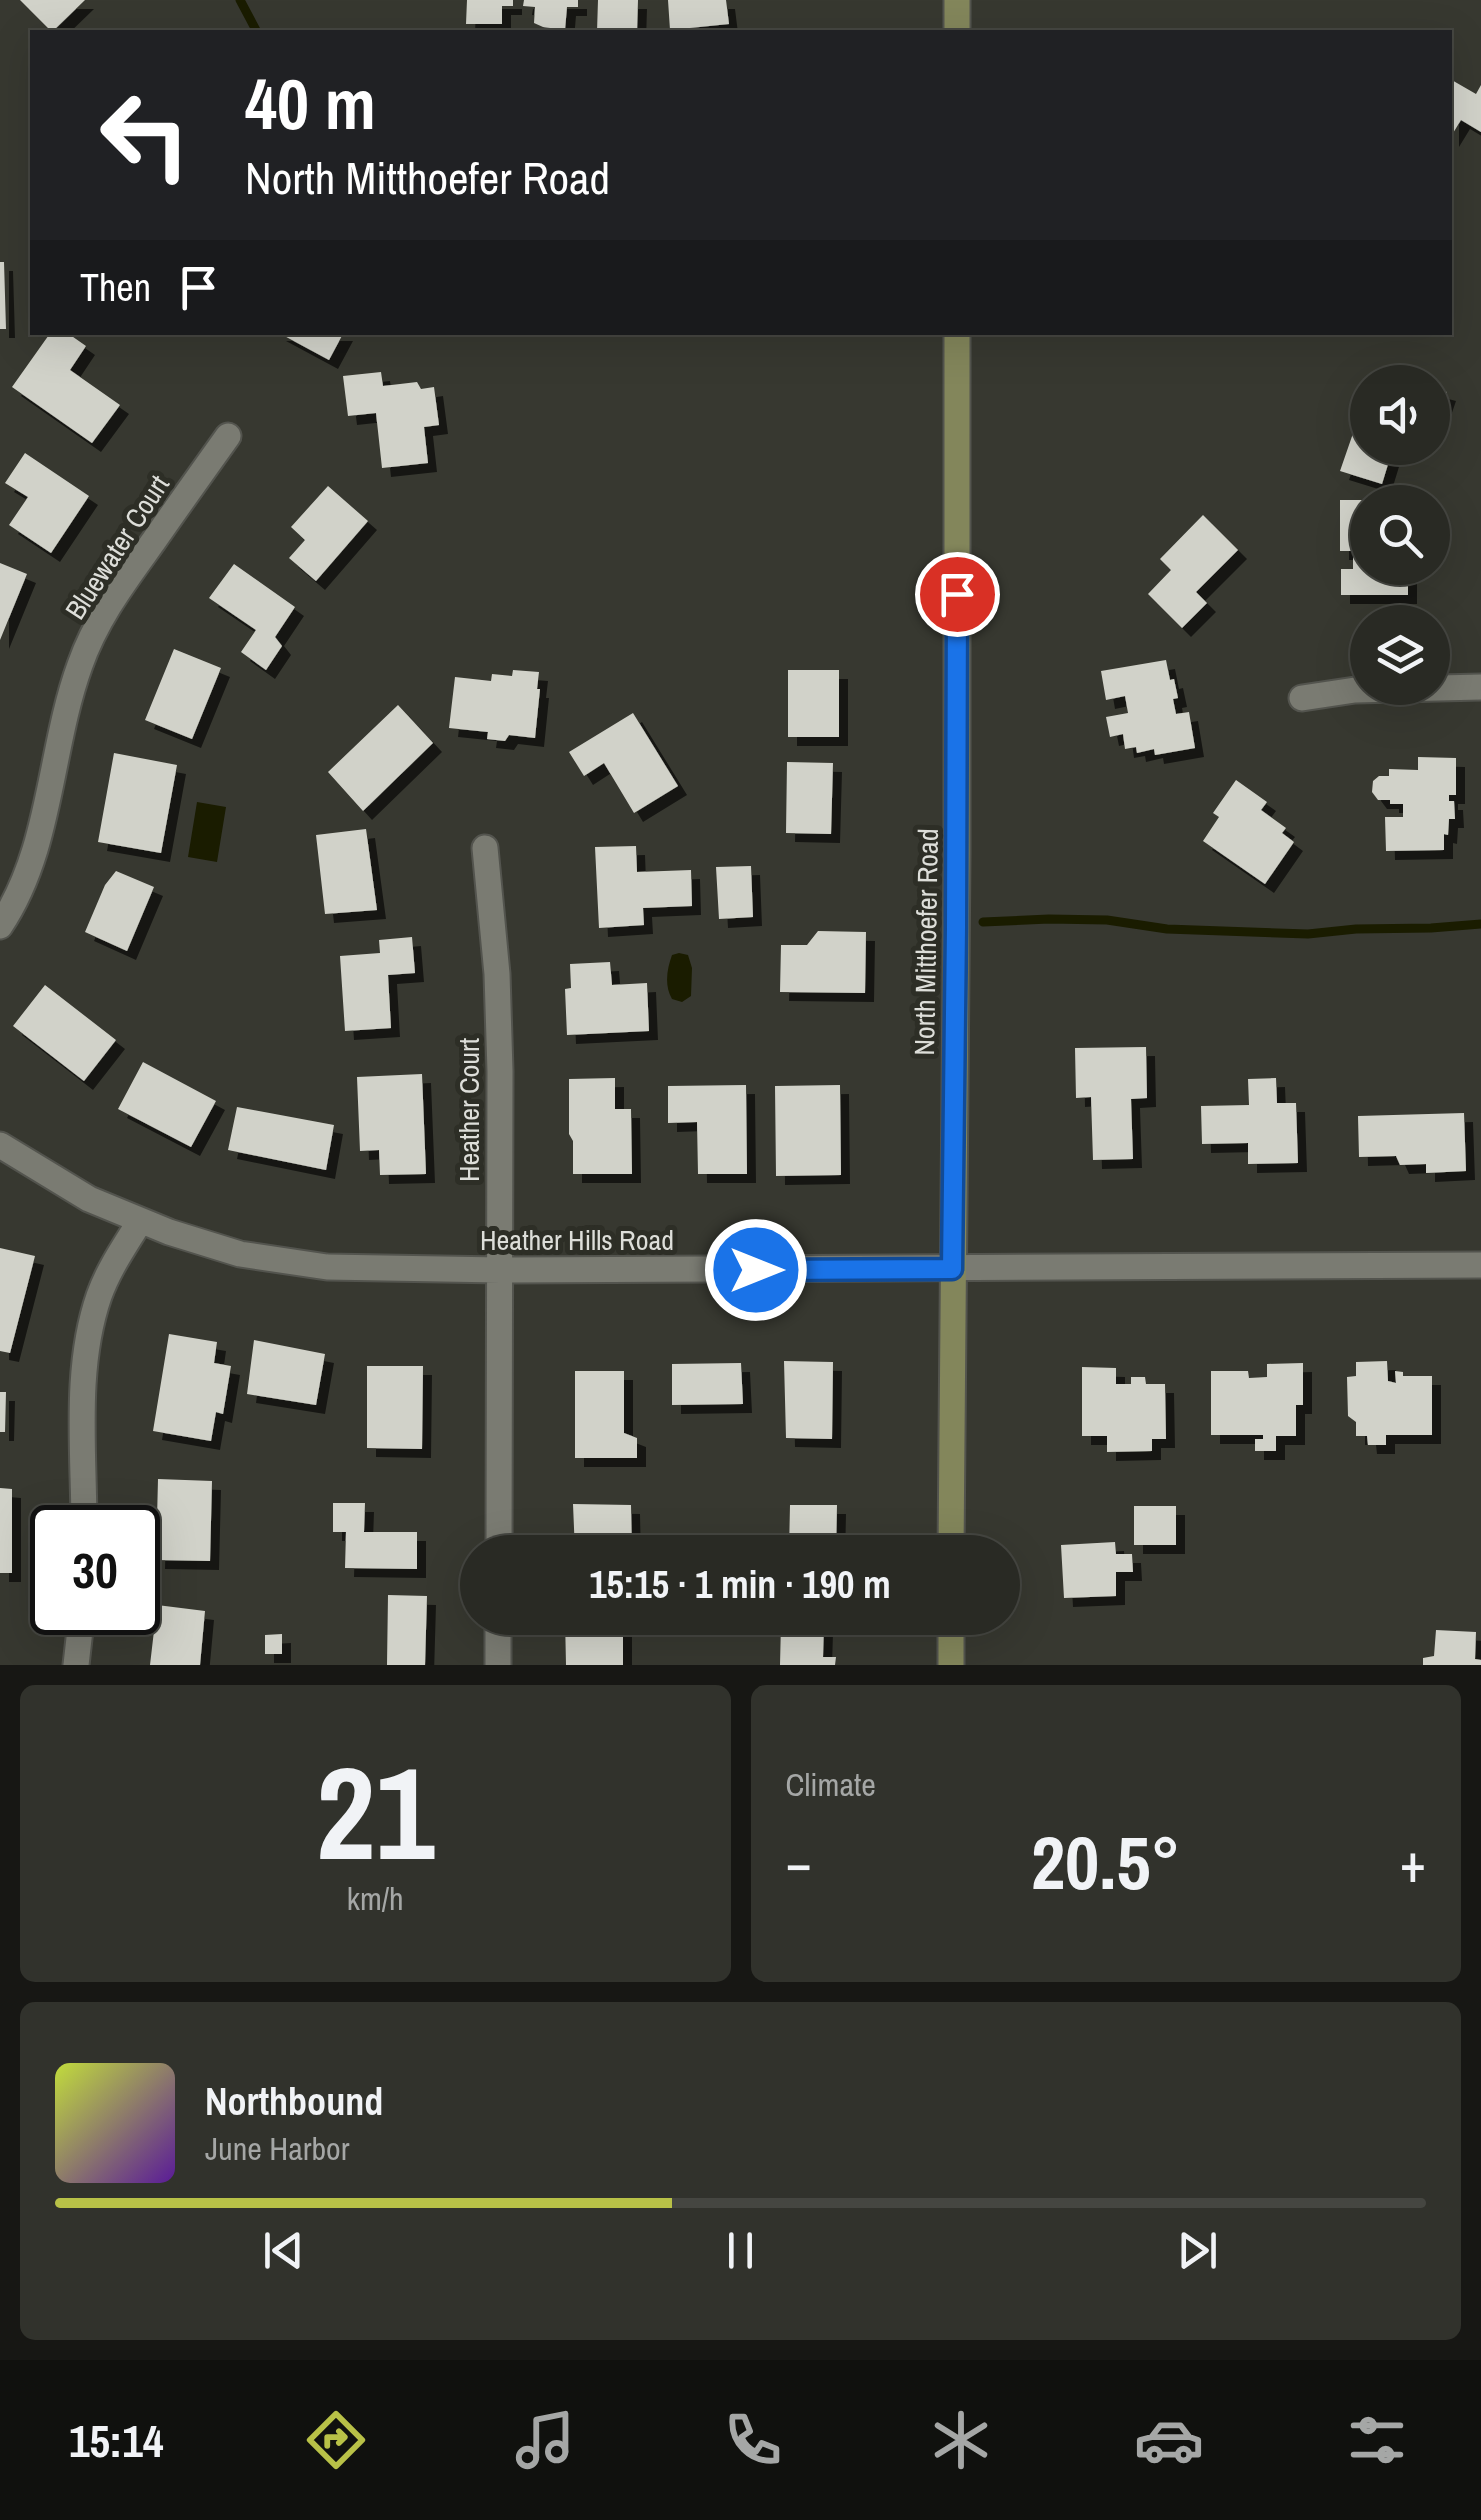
<!DOCTYPE html>
<meta charset="utf-8">
<style>
:root{--surface:#292a24;--page:#31322c;--text:#f1f3f6;--muted:#a5a7a6;--line:#454641;--accent:#b8c147}
body{margin:0;font-family:"Archivo Narrow",sans-serif;background:var(--page);color:var(--text);height:100vh;display:flex;flex-direction:column;font-size:38px;white-space:nowrap}
*{box-sizing:border-box;margin:0}
p{font-size:32px;color:var(--muted)}
.icon{flex:none;width:55px;height:55px;fill:none;stroke:currentColor;stroke-width:2;stroke-linecap:round;stroke-linejoin:round}
.map{position:relative;height:1665px;overflow:hidden}
.sheet{display:flex;flex-direction:column;gap:20px;padding:20px;background:#171714;flex:1}
.sheet>*{flex:none}
.banner{position:absolute;left:30px;top:30px;width:1422px;height:305px;border-radius:0px;box-shadow:0 10px 40px #0002,0 0 0 2px var(--line);background:#202124;color:#fff;overflow:hidden}
.tools{position:absolute;left:1350px;top:365px;display:grid;gap:20px}
.tools a{display:grid;place-items:center;width:100px;height:100px;border-radius:50%;background:var(--surface);box-shadow:0 10px 40px #0002,0 0 0 2px var(--line);font-size:50px}
.speed{position:absolute;left:30px;top:1505px;display:flex;gap:20px;font-size:50px;font-weight:700;text-align:center}
.speed>*{display:grid;place-content:center;width:130px;height:130px;border-radius:50%;background:var(--surface);box-shadow:0 10px 40px #0002,0 0 0 2px var(--line);line-height:1}
.speed .limit{border:5px solid #111;border-radius:15px;background:#fff;color:#111}
.pin{position:absolute;display:grid;place-items:center;width:85px;height:85px;color:#fff;margin:-42px;border:5px solid #fff;border-radius:50%;box-shadow:0 2px 10px #0007}
.me{position:absolute;width:110px;margin:-55px;rotate:90deg;stroke-linejoin:round;filter:drop-shadow(0 0 8px #0008)}
.turn{display:flex;align-items:center;gap:35px;height:210px;padding:0 50px;font-size:45px}
.turn .icon{width:130px;height:130px;stroke-width:2.5}
.turn b{display:block;font-size:70px;line-height:85px}
.then{display:flex;align-items:center;height:95px;padding:0 50px;background:#0003;gap:20px;font-size:38px}
.big{font-size:75px;font-weight:800;line-height:1.1}
.sheet .card{flex:1;display:flex;flex-direction:column;justify-content:center;gap:15px;min-width:0;padding:0 35px;border-radius:15px;background:var(--page)}
.sheet .dial{align-items:center;gap:0}
.dial b{font-size:130px;line-height:1}
.song{display:flex;align-items:center;gap:30px}
.cover{width:120px;height:120px;border-radius:15px;background:linear-gradient(135deg,hsl(70 70% 55%),hsl(270 70% 35%))}
.played{height:10px;border-radius:5px;background:linear-gradient(90deg,var(--accent) 45%,var(--line) 45%)}
.keys{display:flex;justify-content:space-around;direction:ltr}
.heat{display:flex;justify-content:space-between;align-items:center;font-size:55px;direction:ltr}
.sheet .tiles{flex:1;display:grid;gap:20px;grid-template-columns:1fr 1fr}
.card:last-child{grid-column:span 2}
.trip{position:absolute;left:460px;top:1535px;width:560px;height:100px;border-radius:50px;background:var(--surface);box-shadow:0 10px 40px #0002,0 0 0 2px var(--line);font-weight:800;line-height:100px;text-align:center}
.menu{display:flex;height:160px;justify-content:space-around;align-items:center;background:#10110e;color:var(--muted)}
.menu .icon{width:70px;height:70px}
.menu .on{color:var(--accent)}
.menu b{font-size:45px;color:var(--text)}
.map>svg:first-child{display:block}
</style>
<div class="map">
<svg width="1481" height="1665" viewBox="0 0 1481 1665">
<defs>
<filter id="shadow"><feDropShadow dx="9" dy="9" stdDeviation="0" flood-color="#0009"/></filter>
</defs>
<rect width="100%" height="100%" fill="#373830"/>
<path fill="#1a1c00" d="M 197,802 L 226,807 L 217,862 L 188,857 Z
M 679,953 L 688,955 L 692,968 L 691,996 L 682,1002 L 672,999 C 664,985 667,969 672,955 Z"/>
<g fill="none" stroke-linecap="round" stroke-linejoin="round">
<path stroke="#1a1c00" stroke-width="9" d="M 240,0 L 257,32
M 983,922 L 1049,919 L 1107,920 L 1167,929 L 1308,934 L 1356,929 L 1431,928 L 1481,924"/>
</g>
<path fill="#d1d2c9" filter="url(#shadow)" d="M 20,0 L 85,0 L 52,32 Z
M 467,0 L 513,0 L 513,6 L 502,6 L 502,24 L 466,24 Z
M 524,0 L 578,0 L 578,7 L 567,7 L 565,30 L 543,27 L 534,23 L 535,7 L 523,6 Z
M 598,0 L 638,0 L 637,32 L 597,32 Z
M 668,0 L 726,0 L 729,24 L 670,30 Z
M 1450,79 L 1476,94 L 1481,85 L 1481,132 L 1461,120 L 1450,138 Z
M 0,262 L 4,262 L 6,329 L 0,329 Z
M 51,332 L 66,332 L 86,346 L 70,370 L 120,405 L 92,443 L 12,387 Z
M 277,332 L 344,332 L 329,360 Z
M 381,372 L 383,386 L 417,382 L 421,389 L 434,387 L 439,425 L 424,427 L 428,463 L 382,468 L 376,413 L 348,416 L 343,376 Z
M 1432,388 L 1447,392 L 1433,433 L 1432,433 Z
M 1368,390 L 1368,448 L 1393,448 L 1382,484 L 1340,471 Z
M 25,453 L 89,496 L 51,553 L 9,525 L 28,497 L 5,483 Z
M 328,486 L 368,521 L 316,581 L 289,558 L 305,540 L 291,527 Z
M 1340,500 L 1368,500 L 1368,568 L 1408,568 L 1408,595 L 1341,595 L 1341,569 L 1353,569 L 1353,551 L 1340,551 Z
M 1203,515 L 1238,550 L 1196,592 L 1207,603 L 1182,628 L 1148,594 L 1171,570 L 1160,559 Z
M 0,563 L 27,574 L 0,640 Z
M 234,564 L 295,607 L 275,637 L 282,646 L 266,670 L 241,652 L 256,630 L 209,598 Z
M 174,649 L 221,668 L 192,739 L 145,720 Z
M 1166,660 L 1170,680 L 1174,679 L 1178,698 L 1173,699 L 1176,714 L 1189,712 L 1195,748 L 1155,755 L 1154,749 L 1137,753 L 1136,747 L 1125,749 L 1123,734 L 1110,737 L 1106,717 L 1128,713 L 1125,696 L 1106,700 L 1101,671 Z
M 513,670 L 539,672 L 537,689 L 540,689 L 535,738 L 509,735 L 505,741 L 487,739 L 488,732 L 449,728 L 455,677 L 491,681 L 492,674 L 512,676 Z
M 788,670 L 839,670 L 839,737 L 788,737 Z
M 398,705 L 433,743 L 363,811 L 328,772 Z
M 633,713 L 678,786 L 634,813 L 604,763 L 584,776 L 569,752 Z
M 114,753 L 177,765 L 161,853 L 98,842 Z
M 1418,757 L 1456,758 L 1456,795 L 1449,795 L 1449,801 L 1454,801 L 1455,819 L 1449,819 L 1448,835 L 1444,834 L 1444,850 L 1386,851 L 1385,817 L 1403,817 L 1403,804 L 1390,804 L 1390,800 L 1378,800 L 1372,792 L 1373,781 L 1379,776 L 1389,776 L 1389,769 L 1418,770 Z
M 787,762 L 833,763 L 831,834 L 786,833 Z
M 1236,780 L 1267,802 L 1261,810 L 1286,828 L 1282,833 L 1294,842 L 1265,884 L 1203,841 L 1219,817 L 1213,813 Z
M 366,829 L 377,910 L 325,914 L 316,835 Z
M 636,846 L 637,872 L 691,870 L 692,906 L 643,908 L 644,925 L 599,928 L 595,847 Z
M 751,866 L 753,917 L 719,919 L 716,867 Z
M 116,871 L 154,887 L 127,951 L 85,932 L 105,885 Z
M 818,931 L 866,932 L 865,993 L 780,992 L 781,945 L 807,945 Z
M 412,937 L 415,973 L 388,975 L 391,1028 L 345,1031 L 340,956 L 380,953 L 379,940 Z
M 610,962 L 612,985 L 647,983 L 649,1031 L 567,1035 L 565,989 L 571,988 L 570,964 Z
M 45,985 L 116,1040 L 84,1081 L 13,1026 Z
M 1146,1047 L 1147,1098 L 1131,1099 L 1133,1159 L 1093,1160 L 1091,1097 L 1076,1098 L 1075,1048 Z
M 143,1062 L 216,1101 L 191,1147 L 118,1109 Z
M 422,1074 L 426,1174 L 380,1175 L 379,1150 L 360,1151 L 357,1077 Z
M 615,1078 L 615,1109 L 631,1109 L 632,1174 L 573,1174 L 573,1141 L 569,1134 L 569,1079 Z
M 1276,1078 L 1277,1103 L 1296,1103 L 1298,1163 L 1248,1164 L 1248,1143 L 1202,1144 L 1201,1106 L 1249,1105 L 1248,1079 Z
M 746,1085 L 747,1174 L 698,1174 L 697,1122 L 668,1123 L 668,1086 Z
M 840,1085 L 841,1175 L 776,1176 L 775,1086 Z
M 237,1107 L 334,1125 L 326,1170 L 228,1150 Z
M 1464,1113 L 1466,1171 L 1426,1173 L 1426,1164 L 1400,1165 L 1396,1156 L 1359,1157 L 1358,1116 Z
M 0,1248 L 35,1256 L 10,1353 L 0,1351 Z
M 169,1334 L 217,1342 L 214,1363 L 231,1366 L 223,1414 L 216,1412 L 211,1441 L 153,1431 Z
M 254,1340 L 325,1354 L 316,1405 L 247,1394 Z
M 784,1361 L 833,1362 L 832,1439 L 786,1438 Z
M 1387,1361 L 1388,1381 L 1396,1383 L 1395,1371 L 1403,1372 L 1403,1376 L 1432,1376 L 1432,1435 L 1386,1435 L 1386,1445 L 1368,1445 L 1367,1436 L 1356,1436 L 1356,1422 L 1348,1416 L 1347,1377 L 1356,1376 L 1356,1362 Z
M 741,1363 L 743,1404 L 672,1405 L 672,1364 Z
M 1303,1363 L 1303,1405 L 1296,1405 L 1296,1436 L 1276,1436 L 1276,1451 L 1255,1451 L 1255,1439 L 1263,1439 L 1263,1435 L 1211,1435 L 1211,1371 L 1248,1371 L 1249,1378 L 1267,1377 L 1267,1364 Z
M 367,1366 L 423,1366 L 422,1449 L 367,1448 Z
M 1082,1367 L 1116,1368 L 1116,1384 L 1131,1384 L 1131,1377 L 1145,1377 L 1146,1384 L 1165,1384 L 1166,1439 L 1152,1439 L 1152,1451 L 1107,1452 L 1107,1436 L 1082,1436 Z
M 575,1371 L 624,1371 L 624,1433 L 637,1438 L 637,1458 L 575,1458 Z
M 0,1392 L 6,1392 L 5,1432 L 0,1432 Z
M 158,1479 L 212,1481 L 210,1561 L 156,1560 Z
M 0,1488 L 12,1489 L 12,1573 L 0,1573 Z
M 333,1503 L 365,1503 L 364,1532 L 417,1532 L 417,1569 L 345,1568 L 346,1532 L 333,1532 Z
M 573,1504 L 631,1505 L 632,1552 L 575,1552 Z
M 790,1505 L 837,1505 L 836,1552 L 789,1552 Z
M 1134,1506 L 1176,1506 L 1176,1545 L 1134,1545 Z
M 1115,1542 L 1116,1554 L 1132,1554 L 1133,1572 L 1116,1572 L 1116,1596 L 1064,1598 L 1061,1545 Z
M 388,1595 L 427,1596 L 425,1665 L 387,1665 Z
M 157,1605 L 205,1611 L 200,1665 L 150,1665 Z
M 565,1618 L 623,1619 L 623,1665 L 566,1665 Z
M 781,1623 L 824,1624 L 823,1657 L 836,1657 L 835,1665 L 780,1665 Z
M 1436,1630 L 1476,1632 L 1475,1659 L 1481,1660 L 1481,1665 L 1423,1665 L 1423,1658 L 1434,1656 Z
M 282,1634 L 282,1654 L 265,1654 L 265,1635 Z"/>
<g fill="none" stroke-linecap="round" stroke-linejoin="round">
<g stroke="#53544e" stroke-width="29">
<path id="street" d="M 1302,698 L 1355,690 L 1481,687
M 485,848 L 497,974 L 500,1071 L 499,1552
M 0,926 C 52,849 49,750 80,665 C 96,619 125,581 153,542 C 178,506 203,471 228,436
M 0,1145 L 89,1199 L 169,1232 L 240,1254 L 327,1267 L 500,1270 L 1481,1265
M 84,1528 C 84,1452 74,1368 99,1296 C 109,1268 125,1246 140,1221
M 76,1665 L 82,1612
M 498,1665 L 498,1618"/>
</g>
<g stroke="#53544e" stroke-width="29">
<path id="secondary" d="M 957,32 L 957,0
M 951,1552 L 957,855 L 957,332
M 951,1618 L 951,1665"/>
</g>
<use href="#street" stroke="#7a7b72" stroke-width="25"/>
<use href="#secondary" stroke="#83865b" stroke-width="25"/>
</g>
<g fill="none" stroke-linecap="round" stroke-linejoin="round">
<g stroke="#114b97" stroke-width="25">
<path id="route" d="M 756,1270 L 952,1269 L 956,928 L 957,594"/>
</g>
<use href="#route" stroke="#1a73e8" stroke-width="18"/>
</g>
<g text-anchor="middle" stroke-width="10" stroke-linejoin="round" paint-order="stroke">
<g font-size="28" fill="#ddded9" stroke="#2d2e26">
<text transform="translate(117 547) rotate(-57)" y="10">Bluewater Court</text>
<text transform="translate(926 942) rotate(-89)" y="10">North Mitthoefer Road</text>
<text transform="translate(469 1110) rotate(-90)" y="10">Heather Court</text>
<text x="577" y="1250">Heather Hills Road</text>
</g>
</g>
</svg>
<div class="tools">
<a><svg class="icon" aria-label="sound" viewBox="0 0 24 24"><path d="M4 9h4l5-4v14l-5-4H4zM17 9q2 3 0 6"/></svg></a>
<a><svg class="icon" aria-label="search" viewBox="0 0 24 24"><circle cx="10" cy="10" r="6"/><path d="M15 15l6 6"/></svg></a>
<a><svg class="icon" aria-label="layers" viewBox="0 0 24 24"><path d="M12 4l9 5-9 5-9-5zM3 14l9 5 9-5"/></svg></a>
</div>
<div class="speed"><div class="limit">30</div></div>
<div class="pin" style="left:957px;top:594px;background:#d93025"><svg class="icon" aria-label="arrive" viewBox="0 0 24 24"><path d="M6 21V4h12l-3 4 3 4H6"/></svg></div>
<svg class="me" style="left:756px;top:1270px" viewBox="-20 -20 40 40"><circle r="17" fill="#1a73e8" stroke="#fff" stroke-width="3"/><path d="M0-11L8 9 0 5-8 9z" fill="#fff"/></svg>
<div class="trip">15:15 · 1 min · 190 m</div>
<div class="banner">
<div class="turn"><svg class="icon" aria-label="left" viewBox="0 0 24 24"><path d="M17 20v-9H6M10 6l-5 5 5 5"/></svg><div><b>40 m</b>North Mitthoefer Road</div></div>
<div class="then">Then<svg class="icon" aria-label="arrive" viewBox="0 0 24 24"><path d="M6 21V4h12l-3 4 3 4H6"/></svg></div>
</div>
</div>
<section class="sheet">
<div class="tiles">
<div class="card dial"><b>21</b><p>km/h</p></div>
<div class="card"><p>Climate</p>
<div class="heat"><a>−</a><b class="big">20.5°</b><a>+</a></div>
</div>
<div class="card">
<div class="song"><i class="cover"></i><div><b>Northbound</b><p>June Harbor</p></div></div>
<div class="played"></div>
<div class="keys"><svg class="icon" aria-label="previous" viewBox="0 0 24 24"><path d="M18 5L8 12l10 7zM5 5v14"/></svg><svg class="icon" aria-label="pause" viewBox="0 0 24 24"><path d="M8 5v14M16 5v14"/></svg><svg class="icon" aria-label="next" viewBox="0 0 24 24"><path d="M6 5l10 7-10 7zM19 5v14"/></svg></div>
</div>
</div>
</section>
<nav class="menu">
<b>15:14</b>
<svg class="icon on" aria-label="directions" viewBox="0 0 24 24"><path d="M12 3l9 9-9 9-9-9zM9 14v-3h6M13 9l2 2-2 2"/></svg>
<svg class="icon" aria-label="music" viewBox="0 0 24 24"><path d="M9 18V5l10-2v13"/><circle cx="6" cy="18" r="3"/><circle cx="16" cy="16" r="3"/></svg>
<svg class="icon" aria-label="phone" viewBox="0 0 24 24"><path d="M5 4h4l2 5-3 2q2 4 5 5l2-3 5 2v4C11 20 4 13 5 4z"/></svg>
<svg class="icon" aria-label="climate" viewBox="0 0 24 24"><path d="M12 3v18M4 7l16 10M4 17L20 7"/></svg>
<svg class="icon" aria-label="car" viewBox="0 0 24 24"><path d="M5 17H2v-5l4-1 3-4h7l3 4 3 1v5h-3M9 17h6M6 11h13"/><circle cx="7" cy="17" r="2"/><circle cx="17" cy="17" r="2"/></svg>
<svg class="icon" aria-label="filters" viewBox="0 0 24 24"><path d="M4 7h16M4 17h16"/><circle cx="9" cy="7" r="2"/><circle cx="15" cy="17" r="2"/></svg>
</nav>
